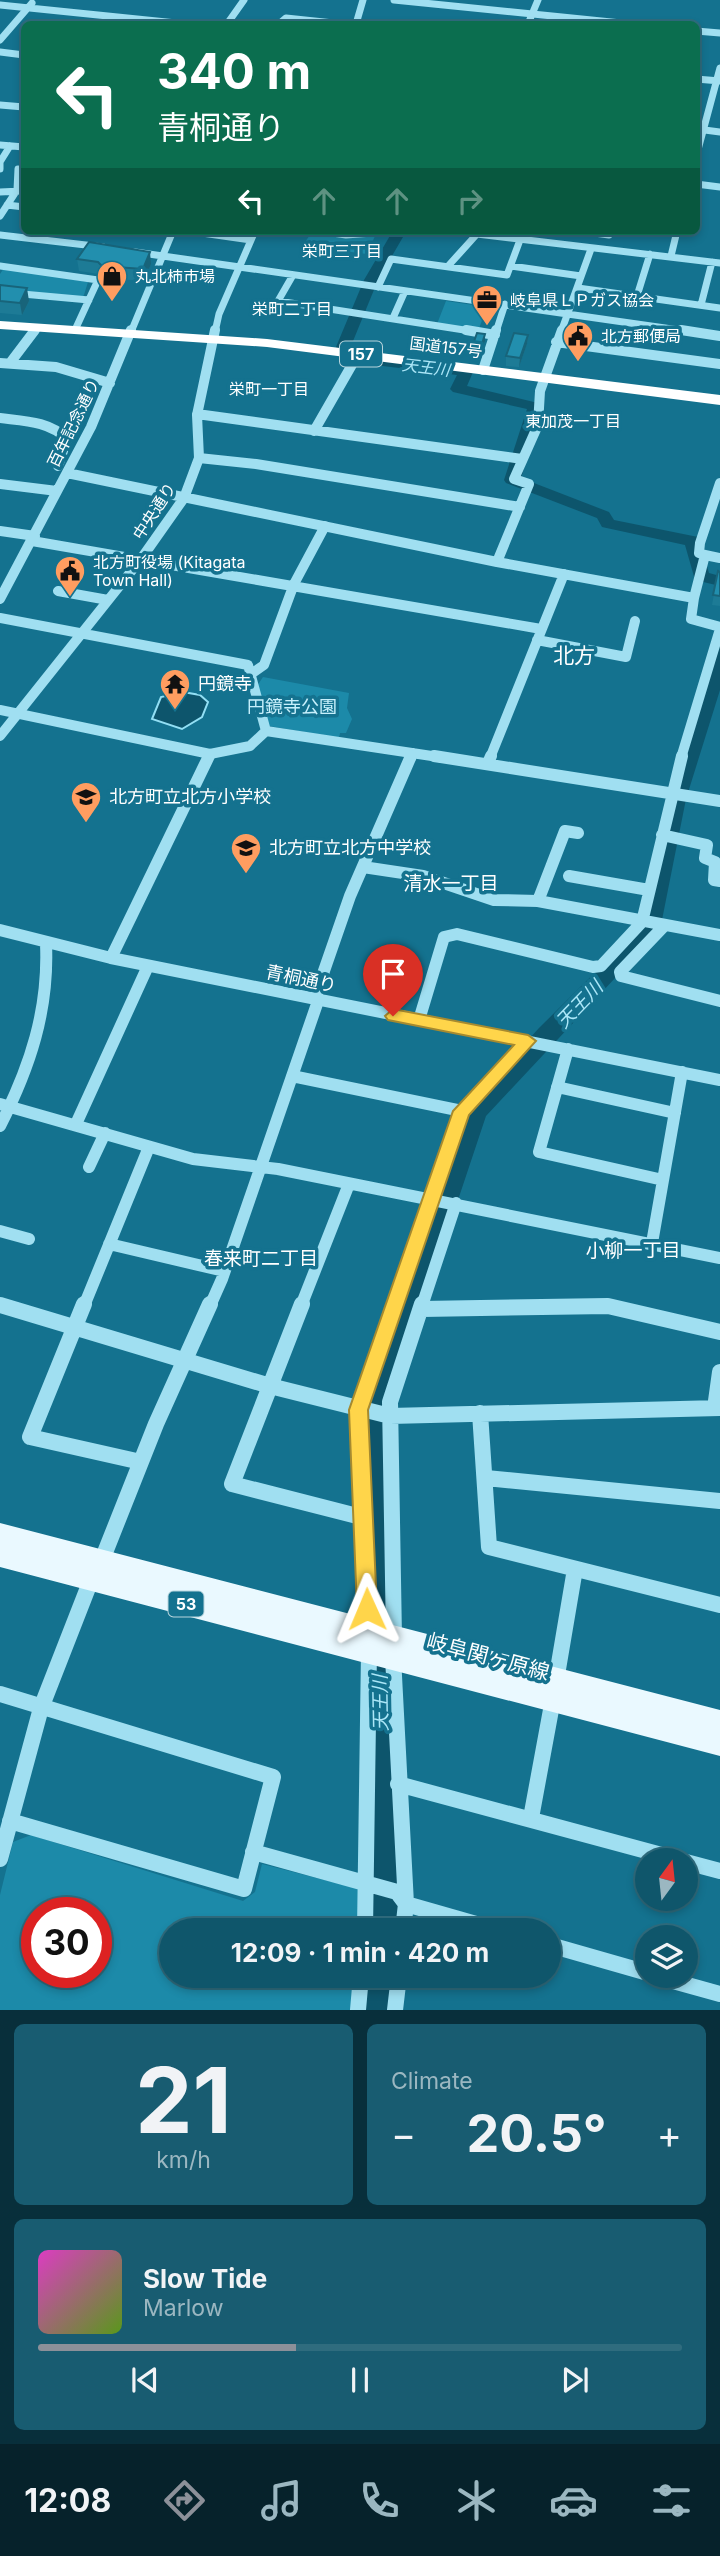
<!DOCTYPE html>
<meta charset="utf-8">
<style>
:root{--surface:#0f566b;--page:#185c71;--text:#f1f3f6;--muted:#9bb7c1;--line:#2f6c7e;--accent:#8c9099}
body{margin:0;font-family:Inter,"Noto Sans JP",sans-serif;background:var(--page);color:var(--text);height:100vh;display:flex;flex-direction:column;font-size:26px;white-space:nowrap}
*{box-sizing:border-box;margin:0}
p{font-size:23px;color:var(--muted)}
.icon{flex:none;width:38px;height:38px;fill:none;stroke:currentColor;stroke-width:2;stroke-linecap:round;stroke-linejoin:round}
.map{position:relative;height:2010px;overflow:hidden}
.drawer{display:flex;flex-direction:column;gap:14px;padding:14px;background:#082f3b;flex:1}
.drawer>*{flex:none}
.guide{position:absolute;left:21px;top:21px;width:679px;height:214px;border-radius:10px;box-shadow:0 4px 10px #0003,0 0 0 2px var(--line);background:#0b6e4f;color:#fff;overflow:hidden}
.needle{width:46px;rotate:15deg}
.controls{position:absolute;left:635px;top:1848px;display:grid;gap:14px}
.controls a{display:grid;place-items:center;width:63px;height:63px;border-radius:50%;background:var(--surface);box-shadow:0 4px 10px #0003,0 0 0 2px var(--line);font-size:35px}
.speed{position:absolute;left:21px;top:1897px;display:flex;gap:14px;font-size:35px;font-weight:700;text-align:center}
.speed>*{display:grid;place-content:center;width:91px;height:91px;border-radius:50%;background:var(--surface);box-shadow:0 4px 10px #0003,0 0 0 2px var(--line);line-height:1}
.speed .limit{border:10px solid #d22;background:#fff;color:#111}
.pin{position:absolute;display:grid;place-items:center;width:60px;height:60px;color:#fff;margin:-72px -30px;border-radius:50% 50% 50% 0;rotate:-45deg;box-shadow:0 0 7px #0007}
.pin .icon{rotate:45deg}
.me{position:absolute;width:77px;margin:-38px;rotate:359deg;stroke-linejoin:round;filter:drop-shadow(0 0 5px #0008)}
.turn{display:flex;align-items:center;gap:24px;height:147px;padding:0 21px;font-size:32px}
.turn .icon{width:91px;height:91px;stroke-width:2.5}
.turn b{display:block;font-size:49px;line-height:60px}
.lanes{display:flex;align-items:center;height:66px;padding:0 21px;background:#0003;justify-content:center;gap:35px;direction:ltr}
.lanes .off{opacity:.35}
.big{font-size:52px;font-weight:700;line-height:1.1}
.drawer .tile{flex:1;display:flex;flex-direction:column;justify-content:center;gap:10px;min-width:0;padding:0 24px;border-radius:10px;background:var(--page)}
.drawer .dial{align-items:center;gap:0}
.dial b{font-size:91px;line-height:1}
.song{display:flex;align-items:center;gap:21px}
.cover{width:84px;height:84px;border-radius:10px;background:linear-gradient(135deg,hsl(310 70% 55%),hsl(90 70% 35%))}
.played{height:7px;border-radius:4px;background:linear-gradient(90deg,var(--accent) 40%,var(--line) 40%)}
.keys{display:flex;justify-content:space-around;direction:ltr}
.heat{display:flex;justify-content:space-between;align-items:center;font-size:38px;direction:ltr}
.drawer .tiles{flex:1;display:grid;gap:14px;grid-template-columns:1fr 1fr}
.tile:last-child{grid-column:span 2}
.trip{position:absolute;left:159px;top:1918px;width:402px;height:70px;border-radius:35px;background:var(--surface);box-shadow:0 4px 10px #0003,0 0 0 2px var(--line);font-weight:700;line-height:70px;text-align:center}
.tabs{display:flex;height:112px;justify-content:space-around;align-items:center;background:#06222b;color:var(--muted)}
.tabs .icon{width:49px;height:49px}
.tabs .on{color:var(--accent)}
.tabs b{font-size:32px;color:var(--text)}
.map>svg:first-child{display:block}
</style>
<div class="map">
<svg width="720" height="2010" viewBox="0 0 720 2010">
<rect width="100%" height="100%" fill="#14728f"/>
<path fill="#1c8aa9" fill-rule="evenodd" d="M 312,232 L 350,237 L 375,236 L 367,254 L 305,246 L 303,245 Z
M 4,268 L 88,282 L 83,298 L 0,291 L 0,274 Z
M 446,301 L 487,307 L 478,331 L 437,324 Z
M 263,677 L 349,693 L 347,708 L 352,719 L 346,733 L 340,733 L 339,738 L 269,726 L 257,686 Z
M 31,1835 L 243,1901 L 255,1892 L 262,1864 L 364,1890 L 361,1930 L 172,1930 L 172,1976 L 357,1976 L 355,2010 L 0,2010 L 0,1895 L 13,1842 ZM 37,1913 L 96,1913 L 96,1972 L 37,1972 Z"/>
<path fill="#0d556c" stroke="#92dff4" stroke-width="2" d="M 183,692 L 200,695 L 208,702 L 202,717 L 182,729 L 152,719 L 161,697 Z"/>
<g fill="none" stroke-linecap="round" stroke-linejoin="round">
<path fill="#0d556c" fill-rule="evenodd" d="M 391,234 L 403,237 L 378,280 L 351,346 L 362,355 L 471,369 L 473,372 L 467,386 L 538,403 L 543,408 L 521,478 L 609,512 L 614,520 L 698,537 L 709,573 L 720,576 L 720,586 L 695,580 L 685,545 L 602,527 L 597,518 L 506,483 L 504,480 L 527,409 L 453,392 L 450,389 L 457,375 L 358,363 L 338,350 L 336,347 L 364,280 Z
M 720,639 L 720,690 L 686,799 L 660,930 L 486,1116 L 398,1380 L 391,1418 L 400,1902 L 398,1930 L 368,1930 L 365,1418 L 374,1380 L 468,1106 L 539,1028 L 641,927 L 668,799 L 705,680 L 711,645 Z
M 364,1976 L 394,1976 L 390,2010 L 360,2010 Z"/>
<path stroke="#a0dff1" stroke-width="7" d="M 394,0 L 631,24
M 0,5 L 186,24
M 227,24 L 244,0
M 279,24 L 286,18 L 343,24
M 356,24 L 363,0
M 528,24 L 538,0
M 696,31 L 720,33
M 0,40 L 32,3
M 0,52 L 24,55
M 696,79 L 720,81
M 0,105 L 24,107
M 697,129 L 720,132
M 0,145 L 24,147
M 696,157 L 720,68
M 0,169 L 0,162 L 10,146
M 696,184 L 720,187
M 0,192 L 21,191
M 7,205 L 24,207
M 0,216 L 17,190 L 18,169
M 188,231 L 251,240
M 319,231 L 346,235 L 399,231
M 452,231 L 720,263
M 580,231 L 609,235
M 0,235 L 103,247
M 135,252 L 693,332
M 671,256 L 677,231
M 449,265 L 477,234
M 0,266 L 98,280 L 75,330
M 511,266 L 581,276
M 293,275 L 278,301 L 477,332
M 378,287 L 391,259 L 507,275 L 520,240
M 578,288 L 720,308
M 0,292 L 89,300
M 637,296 L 650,254
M 701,305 L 712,262
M 393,318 L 405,291
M 34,332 L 37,328
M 131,332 L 173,231
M 215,332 L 219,314 L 255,231
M 496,332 L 505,304
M 561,332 L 591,249"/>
<path stroke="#a0dff1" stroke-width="10" d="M 466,330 L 495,335
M 681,330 L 720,336
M 556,342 L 720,364
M 0,363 L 56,367 L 110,383
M 10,363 L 35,330
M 483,370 L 496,330
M 197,414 L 522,459
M 0,418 C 24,421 49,421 67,439 L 58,466
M 314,431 L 353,363 L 352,353
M 199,458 L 256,464 L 520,507
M 67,473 L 497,562 L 694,598 L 691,619 L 720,627
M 0,484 L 57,491
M 0,531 L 35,536
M 32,541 L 541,629
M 705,555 L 699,553 L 700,543 L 720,483
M 497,562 L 529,484 L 514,479 L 538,425 L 540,391 L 562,330
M 58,591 L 108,600
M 694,598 L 705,555 L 720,558
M 0,599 L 91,427 L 131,330
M 0,618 L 248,665 L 266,731
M 537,640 L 626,657 L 635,621
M 251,674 L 264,665 L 294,584 L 325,526
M 0,710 L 210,754 L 250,746 L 266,731 L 445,758
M 0,736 L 141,559 L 184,498 L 199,458 L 197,415 L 215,330
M 208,758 L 210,754
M 411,758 L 413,753
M 490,758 L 564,574
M 681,758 L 720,629"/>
<path stroke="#a0dff1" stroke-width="12" d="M 434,756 L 720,801
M 488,763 L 491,756
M 662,835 L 707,845 L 705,858 L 715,862 L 714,880 L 720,881
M 363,867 L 423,876 L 494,900 L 538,901 L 720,935
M 569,876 L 649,890
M 538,901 L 565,831 L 578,833
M 664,926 L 620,972 L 621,976 L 720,1001
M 0,930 L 111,958 L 720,1080
M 111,958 L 209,756
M 419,1020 L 444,937 L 457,934 L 593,967 L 601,966 L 642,922 L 682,756
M 568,1049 L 539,1152 L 663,1180
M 292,1076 L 462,1111
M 557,1087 L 675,1113
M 0,1104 L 193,1159 L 278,1169 L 720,1258
M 76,1124 L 148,966
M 0,1126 C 30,1067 49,1010 46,944
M 89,1167 L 105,1133
M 0,1231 L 29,1239
M 652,1243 L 682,1072
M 109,1244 L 224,1271
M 0,1305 L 4,1306
M 84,1306 L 149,1147
M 210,1306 L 222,1279 L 318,1001 L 317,991 L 350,896 L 411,756
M 301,1306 L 349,1184
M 395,1306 L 462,1111 L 528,1041
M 422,1306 L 456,1203
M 599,1306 L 609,1306"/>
<path stroke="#a0dff1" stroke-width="16" d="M 84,1304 L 30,1437 L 141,1462
M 302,1304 L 232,1484 L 365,1518
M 0,1305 L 270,1386 L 390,1416 L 720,1408
M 422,1309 L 608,1306 L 720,1332
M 715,1408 L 720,1372
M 480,1413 L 489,1547 L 720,1605
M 486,1478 L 720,1501
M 102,1560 L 156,1424 L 210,1304
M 368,1632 L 359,1410 L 395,1304
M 394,1638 L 390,1402 L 422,1304
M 393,1657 L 406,1904 L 403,1930
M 556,1681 L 575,1569
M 0,1694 L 273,1777 L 244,1889 L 10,1821
M 398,1784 L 680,1860
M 531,1818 L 553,1699
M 253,1852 L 397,1892 L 406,1904 L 497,1930
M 0,1859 L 41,1708 L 91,1580
M 686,1862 L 720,1871
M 365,1930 L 369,1651
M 550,1945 L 648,1973
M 655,1976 L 720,1994
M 358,2010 L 361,1976
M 395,2010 L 399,1976"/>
<path fill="#eaf9ff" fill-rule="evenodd" d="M 0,1523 L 720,1710 L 720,1756 L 0,1567 L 0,1545 L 255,1611 L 0,1545 Z"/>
<path fill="#fff" fill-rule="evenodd" d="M 0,321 L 267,339 L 720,395 L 720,405 L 267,347 L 0,329 Z"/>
</g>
<path fill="#1d7b96" d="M 77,259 L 151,264 L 144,281 L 104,278 L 99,274 L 79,271 Z
M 0,285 L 29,301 L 22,315 L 0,313 Z
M 485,334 L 485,341 L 478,360 L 470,359 L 470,353 Z
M 528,335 L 527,344 L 519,367 L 506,366 L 506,356 Z
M 718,571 L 720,572 L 720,606 L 712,605 Z"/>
<path fill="#18647a" d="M 150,252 L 151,264 L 144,281 L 143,269 Z
M 27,288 L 29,301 L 22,315 L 20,303 Z
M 485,334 L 485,341 L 478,360 L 479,354 Z
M 528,335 L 527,344 L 519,367 L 520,358 Z"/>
<path fill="#228fae" stroke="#18647a" stroke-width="2" d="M 89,242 L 150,252 L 143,269 L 102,266 L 98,262 L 77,259 Z
M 0,285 L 27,288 L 20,303 L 0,301 Z
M 477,333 L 485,334 L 479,354 L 470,353 Z
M 514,333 L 528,335 L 520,358 L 506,356 Z
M 718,571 L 720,572 L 720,596 L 713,595 Z"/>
<path fill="#ffd54a" stroke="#a68a30" stroke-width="2" d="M 393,1009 L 528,1035 L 536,1041 L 469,1115 L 368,1410 L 377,1609 L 374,1616 L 367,1619 L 360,1616 L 357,1609 L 349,1410 L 453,1111 L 514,1045 L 388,1020 L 385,1016 Z"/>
<defs>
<g id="shop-pin" transform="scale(1.575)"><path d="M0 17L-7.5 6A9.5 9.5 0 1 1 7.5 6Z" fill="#ff9d60" stroke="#14728f"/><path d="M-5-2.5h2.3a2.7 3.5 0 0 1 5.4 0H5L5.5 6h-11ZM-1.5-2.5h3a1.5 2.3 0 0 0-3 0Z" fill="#111"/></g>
<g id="office-pin" transform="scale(1.575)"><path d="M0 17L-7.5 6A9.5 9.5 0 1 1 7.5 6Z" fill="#ff9d60" stroke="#14728f"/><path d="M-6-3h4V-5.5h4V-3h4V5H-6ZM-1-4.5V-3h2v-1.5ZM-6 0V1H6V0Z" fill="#111"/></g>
<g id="civic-pin" transform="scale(1.575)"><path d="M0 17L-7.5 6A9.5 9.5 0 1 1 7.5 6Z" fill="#ff9d60" stroke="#14728f"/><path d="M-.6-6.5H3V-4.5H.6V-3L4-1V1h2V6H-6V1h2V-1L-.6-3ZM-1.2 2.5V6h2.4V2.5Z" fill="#111"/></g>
<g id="temple-pin" transform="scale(1.575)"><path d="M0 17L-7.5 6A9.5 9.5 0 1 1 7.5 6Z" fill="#ff9d60" stroke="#14728f"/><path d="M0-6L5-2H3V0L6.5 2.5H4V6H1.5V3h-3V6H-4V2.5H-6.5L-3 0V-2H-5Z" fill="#111"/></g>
<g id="school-pin" transform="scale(1.575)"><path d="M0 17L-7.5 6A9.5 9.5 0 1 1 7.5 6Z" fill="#ff9d60" stroke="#14728f"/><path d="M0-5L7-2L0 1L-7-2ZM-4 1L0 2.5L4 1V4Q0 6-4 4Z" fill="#111"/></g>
</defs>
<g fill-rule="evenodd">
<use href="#shop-pin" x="112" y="276"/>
<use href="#office-pin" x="487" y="300"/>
<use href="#civic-pin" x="578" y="336"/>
<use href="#civic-pin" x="70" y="571"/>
<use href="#temple-pin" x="175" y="684"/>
<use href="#school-pin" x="86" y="797"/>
<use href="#school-pin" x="246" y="848"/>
</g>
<g text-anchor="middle" stroke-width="7" stroke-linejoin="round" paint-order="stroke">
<g font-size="16" fill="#fff" stroke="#14728f">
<text x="342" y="257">栄町三丁目</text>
<text x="292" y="315">栄町二丁目</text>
<text x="269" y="395">栄町一丁目</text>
<text x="573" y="427">東加茂一丁目</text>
</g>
<g font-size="16" fill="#fff" stroke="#14728f" text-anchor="start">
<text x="135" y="282">丸北柿市場</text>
<text x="510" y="306">岐阜県ＬＰガス協会</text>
<text x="601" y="342">北方郵便局</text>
<text x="93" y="568">北方町役場 (Kitagata<tspan x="93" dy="18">Town Hall)</tspan></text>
</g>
<g font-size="16" fill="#fff" stroke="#14728f">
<text transform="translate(446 347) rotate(7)" y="6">国道157号</text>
<text transform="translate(73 423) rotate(-64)" y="6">百年記念通り</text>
<text transform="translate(154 511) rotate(-57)" y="6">中央通り</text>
</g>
<g fill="#14728f" stroke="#b8d5dd" stroke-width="2">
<rect x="340" y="341.5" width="42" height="25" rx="5"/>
<rect x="168.5" y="1591.5" width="35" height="25" rx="5"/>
</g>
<g font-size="16" font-weight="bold" fill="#fff">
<text x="361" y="360">157</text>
<text x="186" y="1610">53</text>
</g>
<g font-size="16" font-style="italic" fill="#ace7f8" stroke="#14728f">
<text transform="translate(426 367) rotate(7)" y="6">天王川</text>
</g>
<g font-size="18" fill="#fff" stroke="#14728f" text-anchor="start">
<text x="198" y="690">円鏡寺</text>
<text x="109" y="803">北方町立北方小学校</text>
<text x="269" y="854">北方町立北方中学校</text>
</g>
<g font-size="18" fill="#c7f0fc" stroke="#14728f">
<text x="292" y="713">円鏡寺公園</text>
</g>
<g font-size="18" fill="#fff" stroke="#14728f">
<text transform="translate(301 979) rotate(12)" y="6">青桐通り</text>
</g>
<g font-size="19" fill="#fff" stroke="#14728f">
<text x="451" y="890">清水一丁目</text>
<text x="633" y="1257">小柳一丁目</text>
<text x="261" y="1265">春来町二丁目</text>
</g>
<g font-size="19" font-style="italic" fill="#ace7f8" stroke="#14728f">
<text transform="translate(579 1004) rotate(-46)" y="7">天王川</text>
<text transform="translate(380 1703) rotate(-91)" y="7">天王川</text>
</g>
<g font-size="21" fill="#fff" stroke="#14728f">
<text x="574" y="663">北方</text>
</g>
<g font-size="21" fill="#fff" stroke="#14728f">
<text transform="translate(488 1657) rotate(15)" y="7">岐阜関ヶ原線</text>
</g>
</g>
</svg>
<div class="controls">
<a><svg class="needle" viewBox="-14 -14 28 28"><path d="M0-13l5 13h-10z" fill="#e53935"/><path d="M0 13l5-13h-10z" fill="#9bb7c1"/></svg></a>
<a><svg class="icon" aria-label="layers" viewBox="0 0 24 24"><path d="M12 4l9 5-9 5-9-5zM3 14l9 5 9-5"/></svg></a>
</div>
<div class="speed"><div class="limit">30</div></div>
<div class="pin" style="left:393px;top:1016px;background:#d93025"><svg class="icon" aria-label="arrive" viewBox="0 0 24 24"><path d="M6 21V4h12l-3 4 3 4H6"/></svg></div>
<svg class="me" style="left:367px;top:1609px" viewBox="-20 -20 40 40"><path d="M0-17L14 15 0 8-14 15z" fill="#ffd54a" stroke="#fff" stroke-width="4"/></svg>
<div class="trip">12:09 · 1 min · 420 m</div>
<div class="guide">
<div class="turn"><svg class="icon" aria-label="left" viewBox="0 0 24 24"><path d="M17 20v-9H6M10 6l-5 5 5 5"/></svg><div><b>340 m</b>青桐通り</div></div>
<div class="lanes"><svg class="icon" aria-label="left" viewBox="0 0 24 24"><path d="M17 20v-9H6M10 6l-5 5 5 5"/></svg><svg class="icon off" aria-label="ahead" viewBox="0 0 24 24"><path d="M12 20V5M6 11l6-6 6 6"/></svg><svg class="icon off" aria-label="ahead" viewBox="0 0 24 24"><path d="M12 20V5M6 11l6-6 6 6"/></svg><svg class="icon off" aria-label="right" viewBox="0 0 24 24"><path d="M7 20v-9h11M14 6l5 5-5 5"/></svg></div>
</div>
</div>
<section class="drawer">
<div class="tiles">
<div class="tile dial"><b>21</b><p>km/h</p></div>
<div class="tile"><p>Climate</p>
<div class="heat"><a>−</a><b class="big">20.5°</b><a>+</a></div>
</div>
<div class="tile">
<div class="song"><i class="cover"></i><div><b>Slow Tide</b><p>Marlow</p></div></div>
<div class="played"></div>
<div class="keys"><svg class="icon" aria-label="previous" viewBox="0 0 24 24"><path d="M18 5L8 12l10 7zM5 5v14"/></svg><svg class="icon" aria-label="pause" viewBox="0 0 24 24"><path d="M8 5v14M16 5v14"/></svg><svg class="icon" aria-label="next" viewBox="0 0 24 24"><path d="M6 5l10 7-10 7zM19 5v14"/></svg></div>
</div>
</div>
</section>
<nav class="tabs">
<b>12:08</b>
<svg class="icon on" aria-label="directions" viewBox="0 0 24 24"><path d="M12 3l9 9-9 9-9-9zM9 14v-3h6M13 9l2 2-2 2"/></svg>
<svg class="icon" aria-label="music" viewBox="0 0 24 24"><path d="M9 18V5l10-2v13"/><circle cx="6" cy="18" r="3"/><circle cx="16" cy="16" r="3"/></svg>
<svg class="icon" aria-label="phone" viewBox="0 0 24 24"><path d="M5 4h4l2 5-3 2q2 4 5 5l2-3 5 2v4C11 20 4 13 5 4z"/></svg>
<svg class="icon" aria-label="climate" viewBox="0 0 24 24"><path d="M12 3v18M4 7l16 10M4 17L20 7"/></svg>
<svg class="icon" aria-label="car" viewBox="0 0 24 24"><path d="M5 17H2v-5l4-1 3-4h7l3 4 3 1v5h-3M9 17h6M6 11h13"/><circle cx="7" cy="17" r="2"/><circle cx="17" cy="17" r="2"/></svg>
<svg class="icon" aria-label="filters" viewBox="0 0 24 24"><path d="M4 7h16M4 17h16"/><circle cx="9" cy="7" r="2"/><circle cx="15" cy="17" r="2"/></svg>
</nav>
